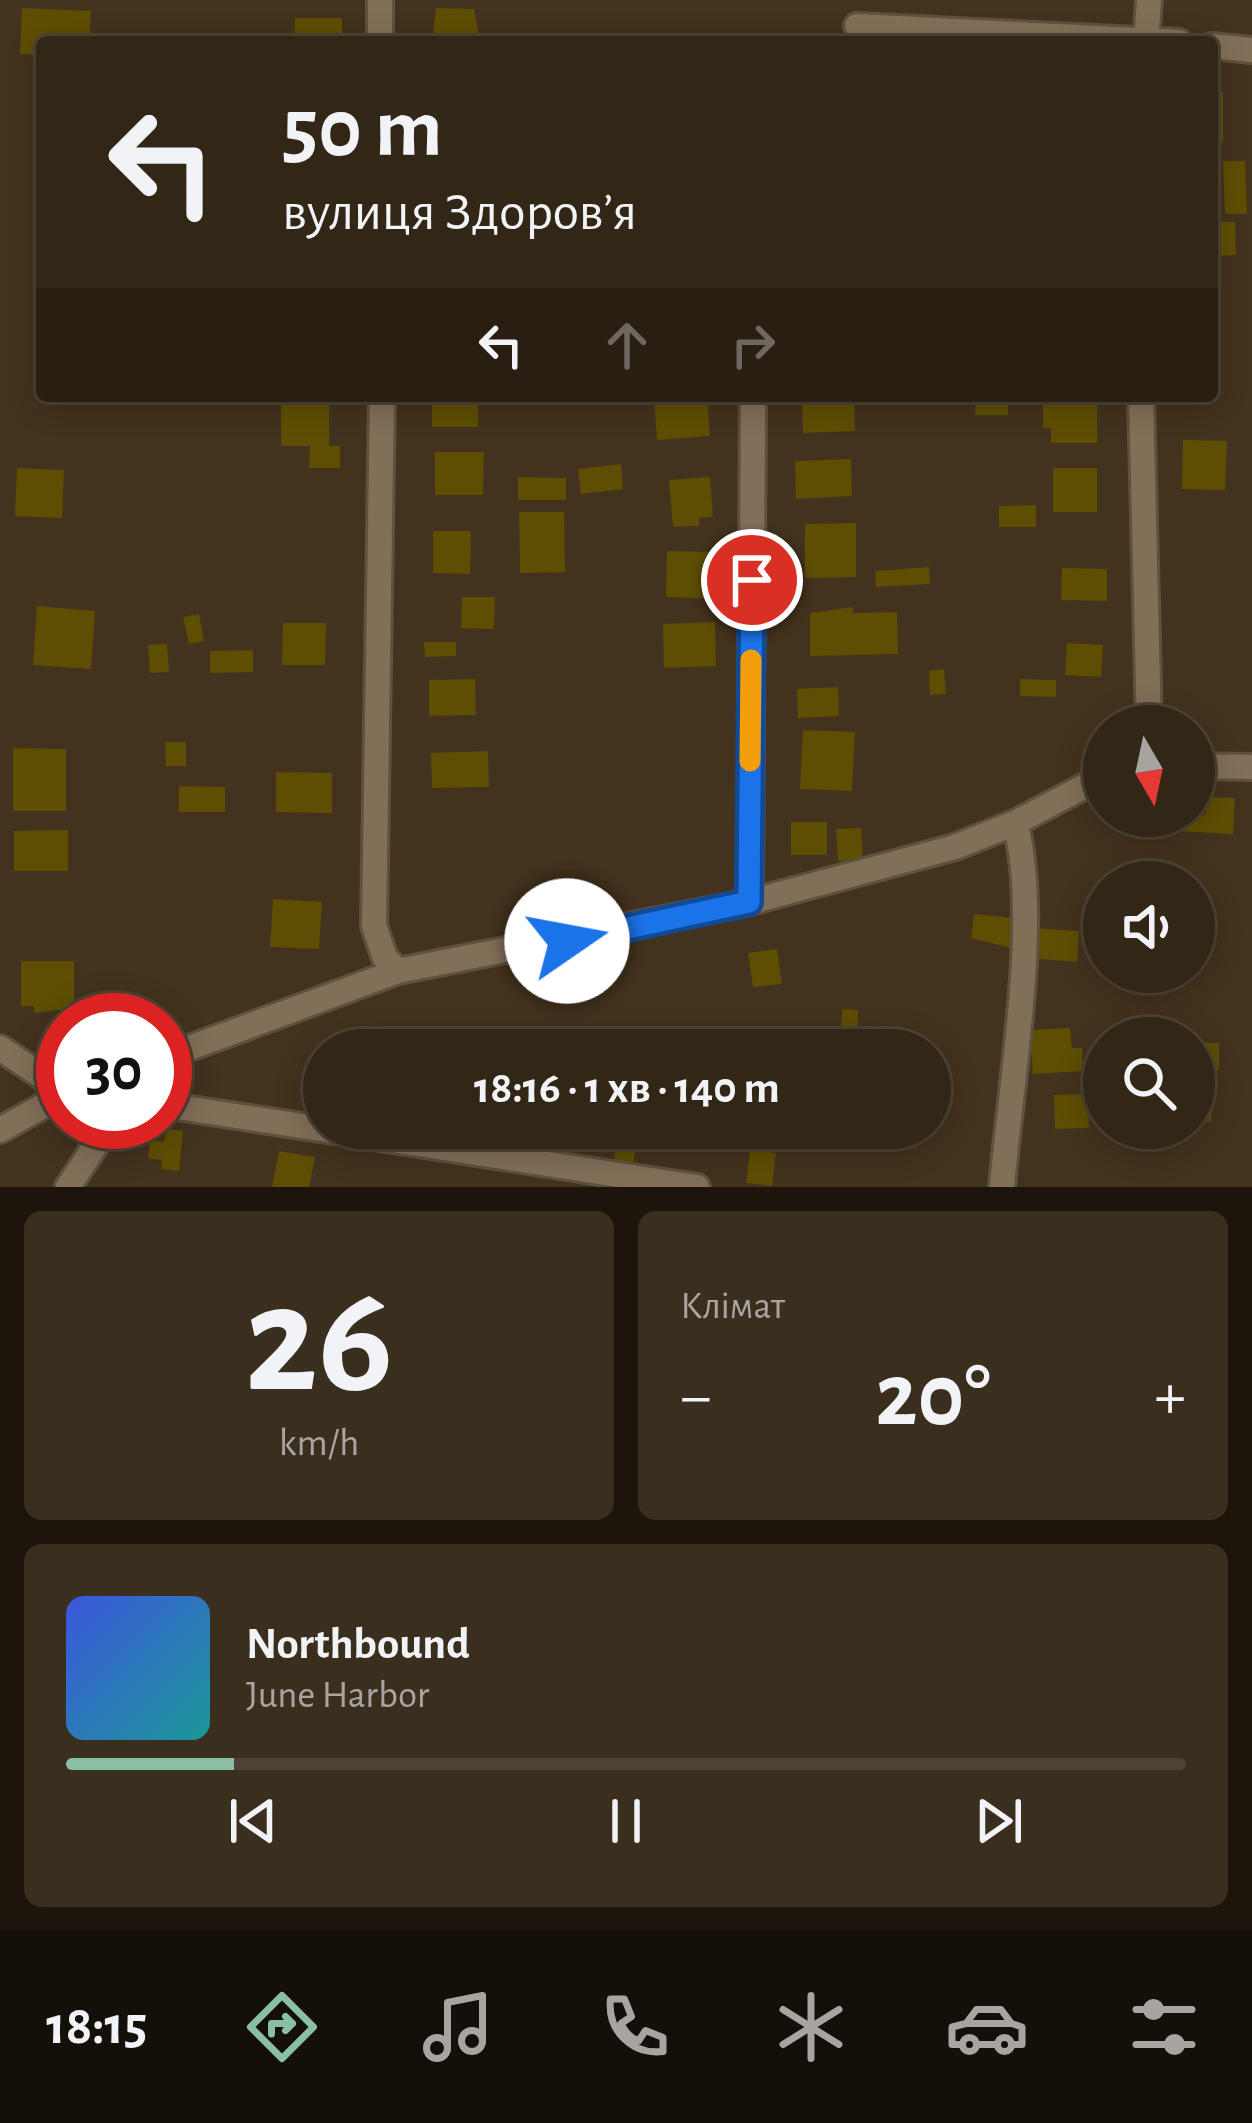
<!DOCTYPE html>
<html lang="uk">
<meta charset="utf-8">
<style>
:root{--surface:#322616;--page:#3a2e1f;--text:#f1f3f6;--muted:#a8a5a1;--line:#4d4335;--accent:#8abfa5}
body{margin:0;font-family:"Alegreya Sans",sans-serif;background:var(--page);color:var(--text);height:100vh;display:flex;flex-direction:column;font-size:45px;white-space:nowrap}
*{box-sizing:border-box;margin:0}
p{font-size:39px;color:var(--muted)}
.icon{flex:none;width:66px;height:66px;fill:none;stroke:currentColor;stroke-width:2;stroke-linecap:round;stroke-linejoin:round}
.map{position:relative;height:1187px;overflow:hidden}
.sheet{display:flex;flex-direction:column;gap:24px;padding:24px;background:#1c150c;flex:1}
.sheet>*{flex:none}
.top-card{position:absolute;left:36px;top:36px;width:1182px;height:366px;border-radius:12px;box-shadow:0 6px 30px #0003,0 0 0 3px var(--line);background:#322616;color:var(--text);overflow:hidden}
.needle{width:78px;rotate:171deg}
.fabs{position:absolute;left:1083px;top:705px;display:grid;gap:24px}
.fabs a{display:grid;place-items:center;width:132px;height:132px;border-radius:50%;background:var(--surface);box-shadow:0 6px 30px #0003,0 0 0 3px var(--line);font-size:60px}
.speed{position:absolute;left:36px;top:993px;display:flex;gap:24px;font-size:60px;font-weight:700;text-align:center}
.speed>*{display:grid;place-content:center;width:156px;height:156px;border-radius:50%;background:var(--surface);box-shadow:0 6px 30px #0003,0 0 0 3px var(--line);line-height:1}
.speed .limit{border:18px solid #d22;background:#fff;color:#111}
.pin{position:absolute;display:grid;place-items:center;width:102px;height:102px;color:#fff;margin:-51px;border:6px solid #fff;border-radius:50%;box-shadow:0 3px 12px #0007}
.me{position:absolute;width:132px;margin:-66px;rotate:78deg;stroke-linejoin:round;filter:drop-shadow(0 0 9px #0008)}
.turn{display:flex;align-items:center;gap:42px;height:252px;padding:0 48px;font-size:54px}
.turn .icon{width:156px;height:156px;stroke-width:2.5}
.turn b{display:block;font-size:84px;line-height:102px}
.lanes{display:flex;align-items:center;height:114px;padding:0 48px;background:#0003;justify-content:center;gap:60px;direction:ltr}
.lanes .off{opacity:.35}
.big{font-size:90px;font-weight:700;line-height:1.1}
.sheet .widget{flex:1;display:flex;flex-direction:column;justify-content:center;gap:18px;min-width:0;padding:0 42px;border-radius:18px;background:var(--page)}
.sheet .dial{align-items:center;gap:0}
.dial b{font-size:156px;line-height:1}
.song{display:flex;align-items:center;gap:36px}
.cover{width:144px;height:144px;border-radius:18px;background:linear-gradient(135deg,hsl(230 70% 55%),hsl(180 70% 35%))}
.played{height:12px;border-radius:6px;background:linear-gradient(90deg,var(--accent) 15%,var(--line) 15%)}
.keys{display:flex;justify-content:space-around;direction:ltr}
.heat{display:flex;justify-content:space-between;align-items:center;font-size:66px;direction:ltr}
.sheet .tiles{flex:1;display:grid;gap:24px;grid-template-columns:1fr 1fr}
.widget:last-child{grid-column:span 2}
.trip{position:absolute;left:303px;top:1029px;width:648px;height:120px;border-radius:60px;background:var(--surface);box-shadow:0 6px 30px #0003,0 0 0 3px var(--line);font-weight:700;line-height:120px;text-align:center}
.tab-bar{display:flex;height:192px;justify-content:space-around;align-items:center;background:#140f09;color:var(--muted)}
.tab-bar .icon{width:84px;height:84px}
.tab-bar .selected{color:var(--accent)}
.tab-bar b{font-size:54px;color:var(--text)}
.map>svg:first-child{display:block}
</style>
<div class="map">
<svg width="1252" height="1187" viewBox="0 0 1252 1187">
<rect width="100%" height="100%" fill="#43321d"/>
<path fill="#5e4e03" d="M 22,8 L 91,11 L 89,42 L 42,42 L 42,55 L 20,54 Z
M 436,8 L 474,9 L 480,42 L 432,42 Z
M 295,18 L 342,18 L 342,42 L 295,42 Z
M 1212,92 L 1223,92 L 1223,142 L 1212,142 Z
M 1223,161 L 1245,161 L 1247,214 L 1225,214 Z
M 1212,222 L 1235,222 L 1236,255 L 1212,256 Z
M 432,396 L 478,396 L 478,427 L 432,427 Z
M 654,396 L 707,396 L 710,436 L 657,440 Z
M 802,396 L 854,396 L 855,431 L 803,433 Z
M 976,396 L 1008,396 L 1008,415 L 975,415 Z
M 1043,399 L 1097,399 L 1097,443 L 1051,443 L 1051,428 L 1043,428 Z
M 281,404 L 329,405 L 329,446 L 340,446 L 340,468 L 309,468 L 310,446 L 281,446 Z
M 1183,440 L 1227,441 L 1225,490 L 1182,489 Z
M 435,452 L 484,452 L 483,495 L 435,495 Z
M 851,459 L 852,496 L 796,499 L 795,461 Z
M 621,464 L 623,489 L 581,494 L 578,469 Z
M 17,468 L 64,470 L 62,518 L 15,516 Z
M 1053,468 L 1097,468 L 1097,512 L 1053,512 Z
M 518,477 L 566,478 L 566,500 L 518,500 Z
M 710,477 L 713,517 L 699,518 L 699,526 L 673,527 L 669,480 Z
M 1036,505 L 1036,527 L 999,527 L 999,506 Z
M 519,512 L 564,512 L 565,572 L 520,573 Z
M 856,523 L 856,577 L 805,578 L 805,524 Z
M 433,531 L 471,531 L 470,574 L 433,573 Z
M 667,551 L 719,552 L 717,599 L 666,597 Z
M 929,567 L 930,584 L 876,587 L 875,571 Z
M 1062,568 L 1107,569 L 1107,601 L 1061,600 Z
M 462,597 L 495,597 L 494,629 L 461,628 Z
M 37,606 L 95,611 L 91,669 L 33,665 Z
M 853,607 L 853,613 L 897,612 L 898,654 L 810,656 L 810,613 Z
M 199,614 L 204,641 L 189,644 L 183,617 Z
M 715,622 L 716,666 L 664,668 L 663,624 Z
M 283,623 L 326,623 L 325,665 L 282,665 Z
M 424,642 L 456,642 L 456,656 L 425,657 Z
M 1067,643 L 1103,645 L 1101,677 L 1065,675 Z
M 167,644 L 169,672 L 150,673 L 148,645 Z
M 253,650 L 253,672 L 210,673 L 210,651 Z
M 944,669 L 946,694 L 930,695 L 929,671 Z
M 475,679 L 476,715 L 429,716 L 429,680 Z
M 1020,679 L 1056,680 L 1056,697 L 1020,696 Z
M 838,687 L 839,716 L 798,718 L 797,689 Z
M 803,730 L 855,732 L 852,791 L 800,789 Z
M 165,742 L 186,742 L 186,766 L 166,766 Z
M 13,748 L 66,749 L 66,811 L 13,811 Z
M 488,751 L 489,787 L 432,788 L 431,753 Z
M 276,772 L 332,773 L 332,813 L 276,812 Z
M 179,786 L 225,787 L 225,812 L 179,812 Z
M 1207,797 L 1235,798 L 1233,834 L 1177,831 L 1178,816 L 1206,814 Z
M 791,822 L 827,822 L 827,855 L 791,855 Z
M 861,828 L 863,860 L 838,861 L 836,829 Z
M 68,830 L 68,871 L 14,871 L 14,831 Z
M 273,899 L 322,902 L 319,949 L 270,947 Z
M 974,914 L 1015,918 L 1011,948 L 971,938 Z
M 1033,928 L 1079,931 L 1077,962 L 1031,958 Z
M 777,949 L 782,984 L 753,987 L 748,953 Z
M 21,961 L 74,961 L 74,1008 L 34,1013 L 34,1006 L 21,1006 Z
M 842,1009 L 858,1010 L 857,1034 L 841,1034 Z
M 1070,1028 L 1072,1048 L 1082,1048 L 1083,1071 L 1033,1074 L 1030,1030 Z
M 1203,1043 L 1219,1043 L 1219,1070 L 1203,1070 Z
M 1194,1093 L 1214,1094 L 1211,1122 L 1194,1120 Z
M 1088,1094 L 1089,1128 L 1055,1129 L 1054,1095 Z
M 166,1129 L 183,1131 L 179,1171 L 161,1169 L 162,1160 L 148,1158 L 150,1140 L 164,1142 Z
M 617,1139 L 636,1142 L 633,1165 L 614,1163 Z
M 750,1150 L 776,1153 L 772,1186 L 746,1183 Z
M 279,1151 L 315,1157 L 309,1187 L 272,1187 Z"/>
<g fill="none" stroke-linecap="round" stroke-linejoin="round">
<g stroke="#5e513d" stroke-width="30">
<path id="minor" d="M 857,26 L 1179,42
M 380,42 L 380,0
M 1146,42 L 1149,0
M 1212,46 L 1252,50
M 382,396 L 374,926 L 385,958 L 398,971
M 1141,396 L 1149,726
M 1194,766 L 1252,767
M 750,902 L 753,396
M 0,1048 L 43,1077 L 63,1079
M 165,1057 L 398,971 L 750,902 L 955,847 L 1015,823 L 1104,776
M 165,1105 L 697,1187
M 0,1130 L 63,1095
M 68,1187 L 111,1122
M 1002,1187 C 1010,1087 1041,915 1015,823"/>
</g>
<use href="#minor" stroke="#826f58" stroke-width="24"/>
</g>
<g fill="none" stroke-linecap="round" stroke-linejoin="round">
<g stroke="#114b97" stroke-width="30">
<path id="route" d="M 567,941 L 749,902 L 752,580"/>
</g>
<use href="#route" stroke="#1a73e8" stroke-width="21"/>
<path stroke="#f59e0b" stroke-width="21" d="M 750,761 L 751,660"/>
</g>
</svg>
<div class="fabs">
<a><svg class="needle" viewBox="-14 -14 28 28"><path d="M0-13l5 13h-10z" fill="#e53935"/><path d="M0 13l5-13h-10z" fill="#a8a5a1"/></svg></a>
<a><svg class="icon" aria-label="sound" viewBox="0 0 24 24"><path d="M4 9h4l5-4v14l-5-4H4zM17 9q2 3 0 6"/></svg></a>
<a><svg class="icon" aria-label="search" viewBox="0 0 24 24"><circle cx="10" cy="10" r="6"/><path d="M15 15l6 6"/></svg></a>
</div>
<div class="speed"><div class="limit">30</div></div>
<div class="pin" style="left:752px;top:580px;background:#d93025"><svg class="icon" aria-label="arrive" viewBox="0 0 24 24"><path d="M6 21V4h12l-3 4 3 4H6"/></svg></div>
<svg class="me" style="left:567px;top:941px" viewBox="-20 -20 40 40"><circle r="19" fill="#fff"/><path d="M0-13L10 11 0 6-10 11z" fill="#1a73e8"/></svg>
<div class="trip">18:16 · 1 хв · 140 m</div>
<div class="top-card">
<div class="turn"><svg class="icon" aria-label="left" viewBox="0 0 24 24"><path d="M17 20v-9H6M10 6l-5 5 5 5"/></svg><div><b>50 m</b>вулиця Здоровʼя</div></div>
<div class="lanes"><svg class="icon" aria-label="left" viewBox="0 0 24 24"><path d="M17 20v-9H6M10 6l-5 5 5 5"/></svg><svg class="icon off" aria-label="ahead" viewBox="0 0 24 24"><path d="M12 20V5M6 11l6-6 6 6"/></svg><svg class="icon off" aria-label="right" viewBox="0 0 24 24"><path d="M7 20v-9h11M14 6l5 5-5 5"/></svg></div>
</div>
</div>
<section class="sheet">
<div class="tiles">
<div class="widget dial"><b>26</b><p>km/h</p></div>
<div class="widget"><p>Клімат</p>
<div class="heat"><a>−</a><b class="big">20°</b><a>+</a></div>
</div>
<div class="widget">
<div class="song"><i class="cover"></i><div><b>Northbound</b><p>June Harbor</p></div></div>
<div class="played"></div>
<div class="keys"><svg class="icon" aria-label="previous" viewBox="0 0 24 24"><path d="M18 5L8 12l10 7zM5 5v14"/></svg><svg class="icon" aria-label="pause" viewBox="0 0 24 24"><path d="M8 5v14M16 5v14"/></svg><svg class="icon" aria-label="next" viewBox="0 0 24 24"><path d="M6 5l10 7-10 7zM19 5v14"/></svg></div>
</div>
</div>
</section>
<nav class="tab-bar">
<b>18:15</b>
<svg class="icon selected" aria-label="directions" viewBox="0 0 24 24"><path d="M12 3l9 9-9 9-9-9zM9 14v-3h6M13 9l2 2-2 2"/></svg>
<svg class="icon" aria-label="music" viewBox="0 0 24 24"><path d="M9 18V5l10-2v13"/><circle cx="6" cy="18" r="3"/><circle cx="16" cy="16" r="3"/></svg>
<svg class="icon" aria-label="phone" viewBox="0 0 24 24"><path d="M5 4h4l2 5-3 2q2 4 5 5l2-3 5 2v4C11 20 4 13 5 4z"/></svg>
<svg class="icon" aria-label="climate" viewBox="0 0 24 24"><path d="M12 3v18M4 7l16 10M4 17L20 7"/></svg>
<svg class="icon" aria-label="car" viewBox="0 0 24 24"><path d="M5 17H2v-5l4-1 3-4h7l3 4 3 1v5h-3M9 17h6M6 11h13"/><circle cx="7" cy="17" r="2"/><circle cx="17" cy="17" r="2"/></svg>
<svg class="icon" aria-label="filters" viewBox="0 0 24 24"><path d="M4 7h16M4 17h16"/><circle cx="9" cy="7" r="2"/><circle cx="15" cy="17" r="2"/></svg>
</nav>
